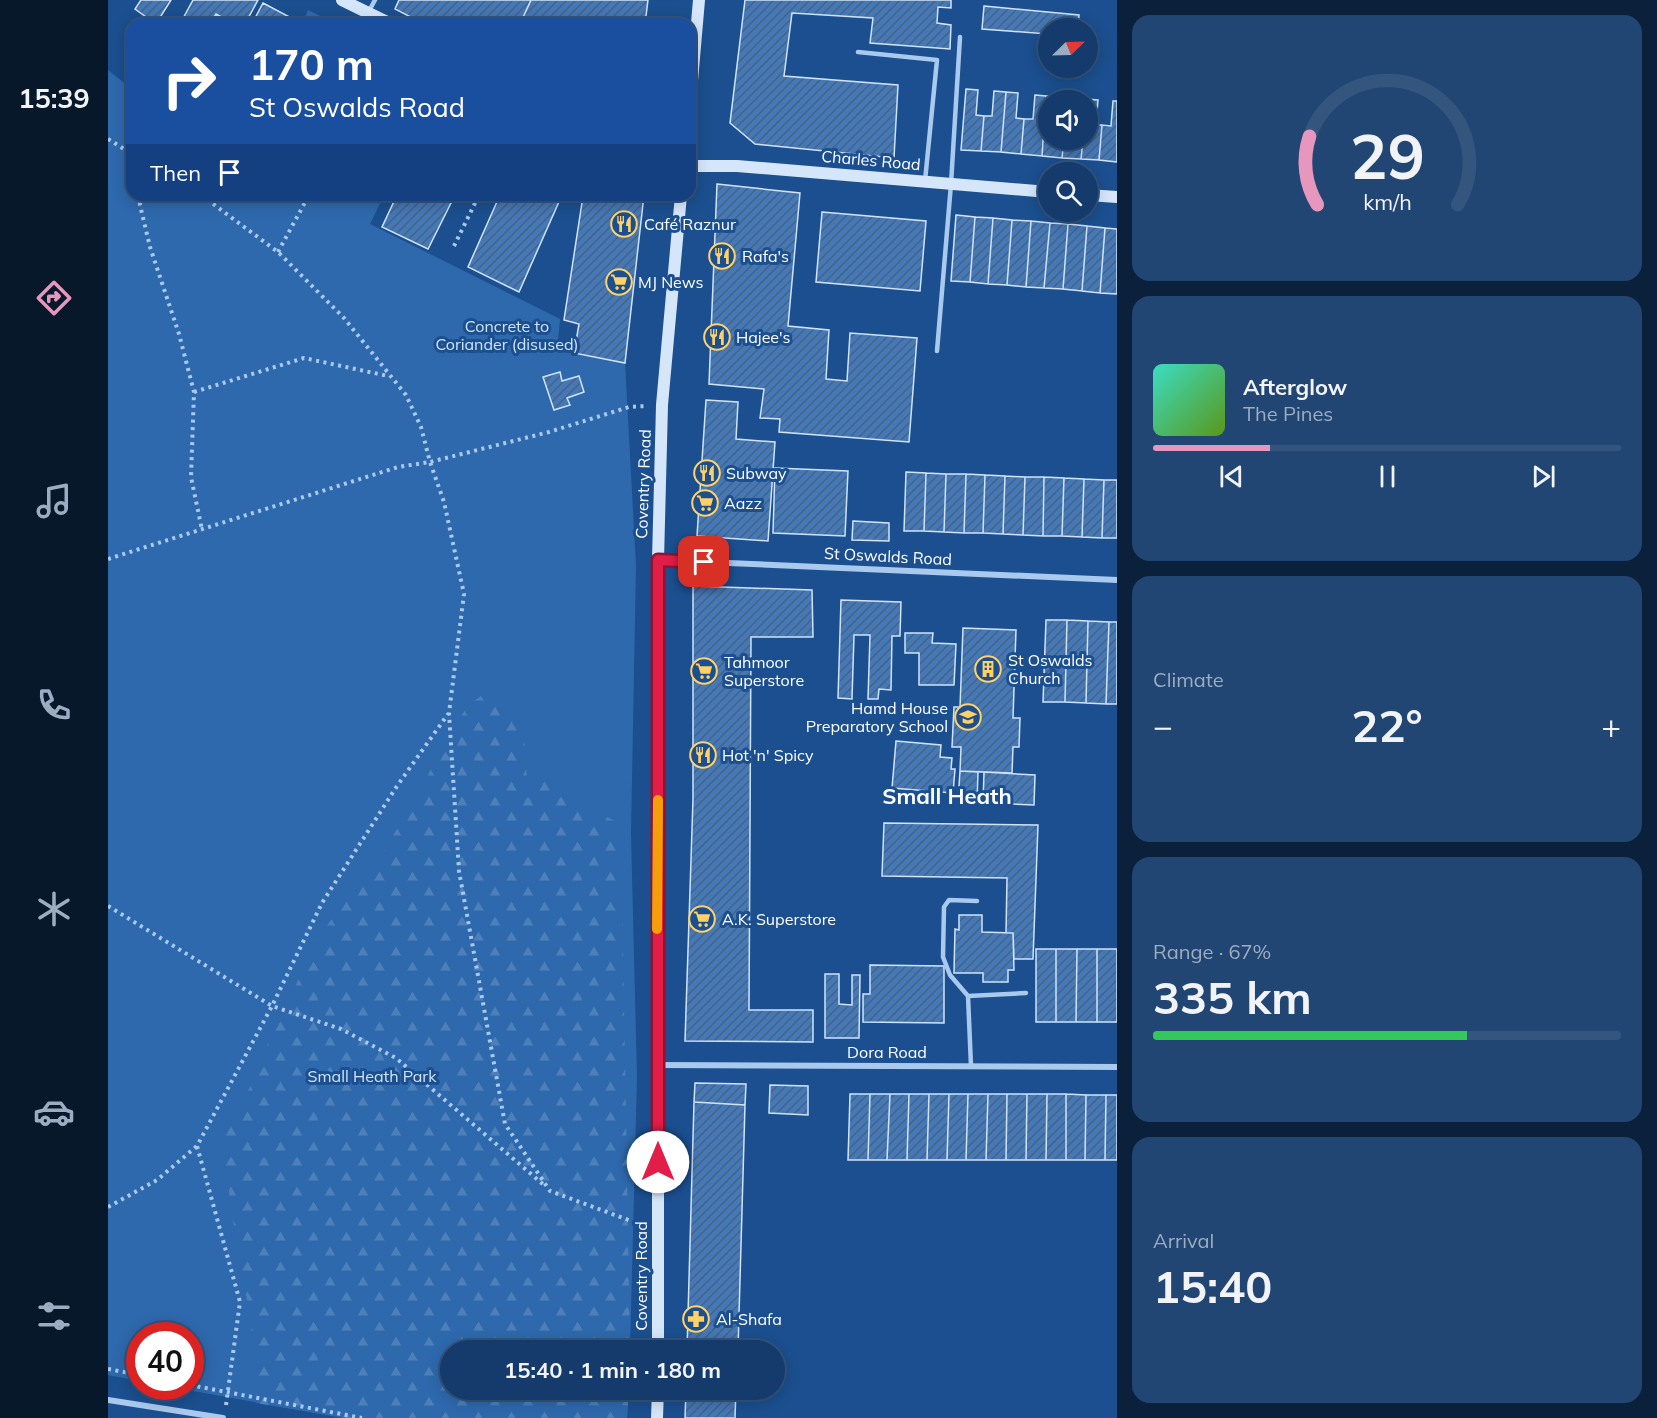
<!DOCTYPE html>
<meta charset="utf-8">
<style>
:root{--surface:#143b6b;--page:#214673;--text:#f1f3f6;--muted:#9dadc1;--line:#33557e;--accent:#e797bd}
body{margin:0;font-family:Mulish,sans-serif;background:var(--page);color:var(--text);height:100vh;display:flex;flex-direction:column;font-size:22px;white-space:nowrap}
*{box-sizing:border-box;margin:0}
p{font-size:20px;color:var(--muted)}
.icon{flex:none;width:33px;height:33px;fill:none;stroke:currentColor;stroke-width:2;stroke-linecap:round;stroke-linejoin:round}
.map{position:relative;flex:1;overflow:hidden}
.drawer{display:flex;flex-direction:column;gap:15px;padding:15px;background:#0b203b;width:540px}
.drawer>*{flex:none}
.banner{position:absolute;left:18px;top:18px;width:570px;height:183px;border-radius:18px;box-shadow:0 3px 15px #0003,0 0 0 2px var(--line);background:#1a4fa0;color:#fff;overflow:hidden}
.needle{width:39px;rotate:67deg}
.controls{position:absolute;left:930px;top:18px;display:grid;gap:12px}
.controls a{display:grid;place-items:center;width:60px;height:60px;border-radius:50%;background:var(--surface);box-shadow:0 3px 15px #0003,0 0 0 2px var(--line);font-size:30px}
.speed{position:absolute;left:18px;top:1322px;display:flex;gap:12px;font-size:30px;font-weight:700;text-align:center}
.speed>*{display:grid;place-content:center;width:78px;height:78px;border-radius:50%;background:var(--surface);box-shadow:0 3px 15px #0003,0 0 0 2px var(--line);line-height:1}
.speed .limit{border:9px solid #d22;background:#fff;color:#111}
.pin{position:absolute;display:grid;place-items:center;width:51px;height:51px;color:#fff;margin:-26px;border-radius:12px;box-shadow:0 3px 9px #0006}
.me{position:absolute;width:66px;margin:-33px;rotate:0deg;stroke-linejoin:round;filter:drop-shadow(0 0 4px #0008)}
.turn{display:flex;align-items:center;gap:21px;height:126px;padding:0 24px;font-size:27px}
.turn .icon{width:78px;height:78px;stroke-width:2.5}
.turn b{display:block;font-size:42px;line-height:51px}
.then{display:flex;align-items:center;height:57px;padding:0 24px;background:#0003;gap:12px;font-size:22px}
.big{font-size:45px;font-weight:700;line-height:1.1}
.drawer .tile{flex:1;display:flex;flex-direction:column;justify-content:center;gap:9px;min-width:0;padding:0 21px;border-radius:18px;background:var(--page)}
.drawer .dial{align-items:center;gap:0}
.dial svg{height:156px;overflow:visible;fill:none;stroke:var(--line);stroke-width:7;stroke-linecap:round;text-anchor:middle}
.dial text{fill:var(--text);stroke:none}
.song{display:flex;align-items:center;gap:18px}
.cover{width:72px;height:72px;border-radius:9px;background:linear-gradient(135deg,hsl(170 70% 55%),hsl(90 70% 35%))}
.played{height:6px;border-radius:3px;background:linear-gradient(90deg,var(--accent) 25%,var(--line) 25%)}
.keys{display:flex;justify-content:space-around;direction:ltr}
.heat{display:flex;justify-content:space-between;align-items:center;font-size:33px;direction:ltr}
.charge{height:9px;border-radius:4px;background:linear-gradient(90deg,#34c759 67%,var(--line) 0)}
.trip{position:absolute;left:332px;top:1340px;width:345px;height:60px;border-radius:30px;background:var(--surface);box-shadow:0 3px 15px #0003,0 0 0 2px var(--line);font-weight:700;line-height:60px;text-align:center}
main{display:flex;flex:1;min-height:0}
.tabs{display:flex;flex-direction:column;width:108px;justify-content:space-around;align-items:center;background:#08182b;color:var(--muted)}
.tabs .icon{width:42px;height:42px}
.tabs .selected{color:var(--accent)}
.tabs b{font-size:27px;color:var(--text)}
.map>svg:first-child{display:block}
</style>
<main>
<nav class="tabs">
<b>15:39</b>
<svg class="icon selected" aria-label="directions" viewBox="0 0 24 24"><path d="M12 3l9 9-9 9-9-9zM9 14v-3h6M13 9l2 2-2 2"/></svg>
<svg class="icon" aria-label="music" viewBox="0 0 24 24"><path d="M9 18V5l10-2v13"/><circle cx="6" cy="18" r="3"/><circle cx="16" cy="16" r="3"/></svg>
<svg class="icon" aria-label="phone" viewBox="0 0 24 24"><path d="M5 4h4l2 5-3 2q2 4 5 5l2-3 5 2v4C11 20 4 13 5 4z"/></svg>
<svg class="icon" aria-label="climate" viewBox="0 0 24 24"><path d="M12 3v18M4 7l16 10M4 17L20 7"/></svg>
<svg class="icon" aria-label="car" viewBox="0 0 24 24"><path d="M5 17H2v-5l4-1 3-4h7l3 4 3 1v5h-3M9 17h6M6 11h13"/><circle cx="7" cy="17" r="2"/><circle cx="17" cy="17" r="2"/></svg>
<svg class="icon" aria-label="filters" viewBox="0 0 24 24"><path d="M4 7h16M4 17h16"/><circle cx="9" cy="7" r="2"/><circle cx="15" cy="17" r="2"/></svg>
</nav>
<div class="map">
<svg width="1009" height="1418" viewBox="0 0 1009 1418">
<defs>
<pattern id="forest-firs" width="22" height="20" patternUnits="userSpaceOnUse" patternTransform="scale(1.5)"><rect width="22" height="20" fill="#2e69ad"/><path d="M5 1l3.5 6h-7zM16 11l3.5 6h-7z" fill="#4d80b9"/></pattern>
<pattern id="building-hatch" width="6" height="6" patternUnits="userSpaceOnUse" patternTransform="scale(1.5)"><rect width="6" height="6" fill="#4478b7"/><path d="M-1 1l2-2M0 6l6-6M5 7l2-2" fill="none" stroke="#486282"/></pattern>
</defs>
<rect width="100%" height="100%" fill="#1b4f8f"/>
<path fill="#2e69ad" d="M 200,10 L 229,24 L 194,24 Z
M 0,70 L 24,89 L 24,195 L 276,195 L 262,224 L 452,319 L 449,352 L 466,353 L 517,363 L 528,566 L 523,833 L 529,1077 L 522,1350 L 342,1350 L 342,1389 L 521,1389 L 519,1418 L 235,1418 L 57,1386 L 82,1386 L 82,1335 L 32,1335 L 31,1381 L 0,1375 Z"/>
<path fill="url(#forest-firs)" d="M 379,692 L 415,723 L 419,780 L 441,779 L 458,797 L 513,824 L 522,1350 L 342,1350 L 342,1389 L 521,1389 L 519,1418 L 238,1418 L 148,1403 L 143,1323 L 123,1209 L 115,1140 L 150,1071 L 163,1035 L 214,932 L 273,855 L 309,797 L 331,753 L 360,705 Z"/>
<path fill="url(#building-hatch)" stroke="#cfe3fa" stroke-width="1.5" d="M 33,0 L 63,0 L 48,24 L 27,9 Z
M 85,0 L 150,0 L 137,24 L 127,24 L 108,14 L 102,24 L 72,24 Z
M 291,0 L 423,0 L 412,24 L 316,24 L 287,9 Z
M 423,0 L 540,0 L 537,24 L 412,24 Z
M 637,0 L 843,0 L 843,8 L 830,7 L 829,23 L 843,25 L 842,49 L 762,43 L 765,18 L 684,13 L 676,76 L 790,85 L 786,158 L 647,144 L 622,123 Z
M 155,3 L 191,22 L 190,24 L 144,24 Z
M 876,6 L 971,15 L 970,28 L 940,28 L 940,34 L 874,29 Z
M 858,89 L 870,90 L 868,115 L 876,116 L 873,151 L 853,150 Z
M 886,91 L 898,92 L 893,152 L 873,151 L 876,116 L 884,116 Z
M 898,92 L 910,93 L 908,118 L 916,119 L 913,154 L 893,152 Z
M 927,95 L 938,96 L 934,156 L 913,154 L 916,119 L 925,119 Z
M 938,96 L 950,96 L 950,100 L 940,100 L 940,140 L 956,140 L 954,158 L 934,156 Z
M 978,99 L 990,100 L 988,125 L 994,125 L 991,160 L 973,159 L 975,140 L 980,140 Z
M 1005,101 L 1009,101 L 1009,162 L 991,160 L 994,125 L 1003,126 Z
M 956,140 L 975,140 L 973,159 L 954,158 Z
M 609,184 L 692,193 L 680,326 L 721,330 L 718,379 L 739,381 L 742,333 L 809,338 L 801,442 L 671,432 L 672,419 L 652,418 L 656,389 L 601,384 Z
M 289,195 L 347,195 L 320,249 L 274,227 Z
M 392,195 L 454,195 L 411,292 L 360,267 Z
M 473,195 L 536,195 L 517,363 L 466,353 L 471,324 L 456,320 L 475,196 Z
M 714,212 L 818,221 L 812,291 L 708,282 Z
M 848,215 L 867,217 L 862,282 L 843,281 Z
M 867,217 L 885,218 L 880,284 L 862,282 Z
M 885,218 L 904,220 L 899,285 L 880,284 Z
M 904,220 L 923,221 L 918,287 L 899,285 Z
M 923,221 L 942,223 L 936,288 L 918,287 Z
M 942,223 L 960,224 L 955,289 L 936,288 Z
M 960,224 L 979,226 L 974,291 L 955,289 Z
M 979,226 L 997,228 L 992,293 L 974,291 Z
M 997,228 L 1009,229 L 1009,294 L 992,293 Z
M 452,372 L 454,381 L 471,376 L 476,392 L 459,398 L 462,405 L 446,410 L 435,377 Z
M 598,400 L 630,402 L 628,439 L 667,442 L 660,541 L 589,536 Z
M 667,468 L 740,471 L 737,536 L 665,533 Z
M 798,472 L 818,473 L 816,531 L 796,531 Z
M 818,473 L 838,474 L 836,532 L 816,531 Z
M 838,474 L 858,474 L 856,533 L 836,532 Z
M 858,474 L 877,475 L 875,533 L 856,533 Z
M 877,475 L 897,476 L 895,534 L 875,533 Z
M 897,476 L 917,477 L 915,535 L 895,534 Z
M 917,477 L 936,477 L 935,536 L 915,535 Z
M 936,477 L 956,478 L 954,536 L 935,536 Z
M 956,478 L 976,479 L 974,537 L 954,536 Z
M 976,479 L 996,480 L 994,538 L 974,537 Z
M 996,480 L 1009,480 L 1009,538 L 994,538 Z
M 745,521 L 781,523 L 781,541 L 744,540 Z
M 585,586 L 704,590 L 705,637 L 643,637 L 641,1010 L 705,1010 L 705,1042 L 577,1041 L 585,799 Z
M 733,600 L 793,602 L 792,636 L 784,636 L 783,690 L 771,689 L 770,699 L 760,699 L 762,635 L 746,635 L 744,699 L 730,698 Z
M 938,620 L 959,620 L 957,702 L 935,702 Z
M 959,620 L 980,621 L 978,703 L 957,702 Z
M 980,621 L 1001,622 L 998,704 L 978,703 Z
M 1001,622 L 1009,622 L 1009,704 L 998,704 Z
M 855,628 L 908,630 L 905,718 L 912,718 L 911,747 L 905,747 L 904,773 L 852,771 L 853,747 L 844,747 L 846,707 L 852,707 Z
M 797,633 L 825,633 L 824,643 L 848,644 L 846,685 L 811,685 L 811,653 L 797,653 Z
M 788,741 L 833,745 L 832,757 L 844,758 L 843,769 L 847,769 L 845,793 L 784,788 Z
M 852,771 L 870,772 L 869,802 L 850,801 Z
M 876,772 L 927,775 L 926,805 L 875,803 Z
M 776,823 L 930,825 L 925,959 L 906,959 L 905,933 L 898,933 L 899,878 L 774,876 Z
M 851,915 L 874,915 L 874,932 L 905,933 L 906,970 L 900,970 L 900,982 L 875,982 L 875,973 L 846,973 L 847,929 L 851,930 Z
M 928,949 L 948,949 L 948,1022 L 928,1022 Z
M 948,949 L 969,949 L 968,1022 L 948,1022 Z
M 969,949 L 989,949 L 989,1022 L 968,1022 Z
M 989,949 L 1009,949 L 1009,1022 L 989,1022 Z
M 762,965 L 836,966 L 836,1023 L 755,1022 L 755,994 L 762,994 Z
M 717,974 L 731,974 L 731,1004 L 744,1005 L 744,975 L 752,975 L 751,1038 L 717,1038 Z
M 587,1083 L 638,1084 L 637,1105 L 586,1102 Z
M 662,1085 L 700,1086 L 700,1115 L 661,1113 Z
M 742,1094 L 762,1094 L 760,1160 L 740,1160 Z
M 762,1094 L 782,1094 L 779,1160 L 760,1160 Z
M 782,1094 L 801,1094 L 799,1160 L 779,1160 Z
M 801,1094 L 821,1094 L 819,1160 L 799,1160 Z
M 821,1094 L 841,1094 L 839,1160 L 819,1160 Z
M 841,1094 L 860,1094 L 858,1160 L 839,1160 Z
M 860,1094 L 880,1094 L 878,1160 L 858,1160 Z
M 880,1094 L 899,1094 L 898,1160 L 878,1160 Z
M 899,1094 L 919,1094 L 918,1160 L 898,1160 Z
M 919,1094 L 939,1094 L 938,1160 L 918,1160 Z
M 939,1094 L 958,1094 L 958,1160 L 938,1160 Z
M 958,1094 L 978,1095 L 977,1160 L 958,1160 Z
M 978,1095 L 998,1095 L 997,1160 L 977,1160 Z
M 998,1095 L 1009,1095 L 1009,1160 L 997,1160 Z
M 586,1102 L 637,1105 L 630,1350 L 579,1350 Z
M 578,1389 L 628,1389 L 627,1418 L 577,1418 Z"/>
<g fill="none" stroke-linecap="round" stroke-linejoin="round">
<path stroke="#a9c9ee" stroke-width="4" stroke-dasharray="3 4.5" stroke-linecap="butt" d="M 0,139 L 24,154
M 32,195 L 32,205 L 42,247 L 71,334 L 86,392 L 83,477 L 94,530
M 93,195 L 170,252 L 236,318 L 298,395 L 313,427 L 322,462 L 441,432 L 521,407 L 539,406
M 346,246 L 371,195
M 170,252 L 201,195
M 86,392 L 196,358 L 280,376
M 0,559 L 290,467 L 322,462 L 336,502 L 356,594 L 341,713 L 351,871 L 397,1124 L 442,1191 L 534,1225
M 0,906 L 164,1006 L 233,1029 L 288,1058 L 437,1186
M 0,1207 L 49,1180 L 89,1146
M 0,1369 L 32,1375
M 82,1385 L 254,1418
M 118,1405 L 132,1302 L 89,1146 L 164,1006 L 214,903 L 289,786 L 340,714"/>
<path stroke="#a9c9ee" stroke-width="4.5" d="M 261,11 L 267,0
M 750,52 L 829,60 L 817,181
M 829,351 L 843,184 L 852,37
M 860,996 L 842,975 L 835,957 L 836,907 L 841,900 L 869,901
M 863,1066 L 860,996 L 918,993"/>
<path stroke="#a9c9ee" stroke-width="6" d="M 550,560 L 1009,580
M 550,1065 L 1009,1067
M 0,1400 L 115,1418"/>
<path stroke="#d6e6fa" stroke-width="12" d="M 234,0 L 283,24
M 582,104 L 591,0
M 582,166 L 629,166 L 940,192
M 980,195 L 1009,197
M 550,1350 L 550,560 L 554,405 L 573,195
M 549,1418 L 550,1389"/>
</g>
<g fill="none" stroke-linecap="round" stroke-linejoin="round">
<g stroke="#92132f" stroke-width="15">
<path id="route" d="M 550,1162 L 550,560 L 596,562"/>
</g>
<use href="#route" stroke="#e11d48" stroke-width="10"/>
<path stroke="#f59e0b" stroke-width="10" d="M 549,929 L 550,800"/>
</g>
<defs>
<g id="restaurant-ring" transform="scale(1.35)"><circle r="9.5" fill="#1b4f8f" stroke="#ffd166" stroke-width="1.5"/><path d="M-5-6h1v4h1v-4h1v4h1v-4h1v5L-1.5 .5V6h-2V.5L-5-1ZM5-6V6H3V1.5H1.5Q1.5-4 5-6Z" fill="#ffd166"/></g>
<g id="supermarket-ring" transform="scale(1.35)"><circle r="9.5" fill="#1b4f8f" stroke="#ffd166" stroke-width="1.5"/><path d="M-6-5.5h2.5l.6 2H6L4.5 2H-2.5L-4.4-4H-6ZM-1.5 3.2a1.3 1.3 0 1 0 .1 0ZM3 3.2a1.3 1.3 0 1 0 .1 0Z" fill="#ffd166"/></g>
<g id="building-ring" transform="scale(1.35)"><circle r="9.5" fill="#1b4f8f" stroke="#ffd166" stroke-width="1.5"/><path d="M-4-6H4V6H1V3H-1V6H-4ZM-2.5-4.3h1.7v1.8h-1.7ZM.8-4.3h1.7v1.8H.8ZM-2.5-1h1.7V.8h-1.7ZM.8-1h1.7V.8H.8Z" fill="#ffd166"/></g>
<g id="school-ring" transform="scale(1.35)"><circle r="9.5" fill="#1b4f8f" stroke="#ffd166" stroke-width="1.5"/><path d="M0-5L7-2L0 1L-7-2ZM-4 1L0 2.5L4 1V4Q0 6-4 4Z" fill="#ffd166"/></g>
<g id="pharmacy-ring" transform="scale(1.35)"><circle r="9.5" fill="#1b4f8f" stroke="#ffd166" stroke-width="1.5"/><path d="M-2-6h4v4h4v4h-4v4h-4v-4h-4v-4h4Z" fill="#ffd166"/></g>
</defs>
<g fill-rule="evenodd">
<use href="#restaurant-ring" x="516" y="224"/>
<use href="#restaurant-ring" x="614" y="256"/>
<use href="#supermarket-ring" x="511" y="282"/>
<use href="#restaurant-ring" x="609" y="337"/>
<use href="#restaurant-ring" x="599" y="473"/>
<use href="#supermarket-ring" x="597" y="503"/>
<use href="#building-ring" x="880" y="669"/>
<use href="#supermarket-ring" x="596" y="671"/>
<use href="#school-ring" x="860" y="717"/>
<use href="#restaurant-ring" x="595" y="755"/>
<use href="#supermarket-ring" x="594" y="919"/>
<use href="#pharmacy-ring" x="588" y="1319"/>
</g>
<g text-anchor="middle" stroke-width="6" stroke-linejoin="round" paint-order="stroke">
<g font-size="16" fill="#fff" stroke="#1b4f8f">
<text transform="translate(763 160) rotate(5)" y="6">Charles Road</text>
<text transform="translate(535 484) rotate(-88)" y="6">Coventry Road</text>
<text transform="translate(780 556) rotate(3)" y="6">St Oswalds Road</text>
<text x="779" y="1058">Dora Road</text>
<text transform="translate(533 1276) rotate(-90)" y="6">Coventry Road</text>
</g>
<g font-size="16" fill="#fff" stroke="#1b4f8f" text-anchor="start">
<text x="536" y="230">Café Raznur</text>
<text x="634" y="262">Rafa's</text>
<text x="530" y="288">MJ News</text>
<text x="628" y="343">Hajee's</text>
<text x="618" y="479">Subway</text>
<text x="616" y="509">Aazz</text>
<text x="900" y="666">St Oswalds<tspan x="900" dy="18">Church</tspan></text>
<text x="616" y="668">Tahmoor<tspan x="616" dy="18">Superstore</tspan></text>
<text x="840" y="714" text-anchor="end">Hamd House<tspan x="840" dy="18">Preparatory School</tspan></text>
<text x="614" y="761">Hot 'n' Spicy</text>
<text x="614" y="925">A.K. Superstore</text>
<text x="608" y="1325">Al-Shafa</text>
</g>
<g font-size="16" fill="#cfe3fa" stroke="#1b4f8f">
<text x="399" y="332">Concrete to<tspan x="399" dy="18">Coriander (disused)</tspan></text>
<text x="264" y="1082">Small Heath Park</text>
</g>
<g font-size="22" font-weight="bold" fill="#fff" stroke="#1b4f8f">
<text x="839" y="804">Small Heath</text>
</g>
</g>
</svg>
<div class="controls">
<a><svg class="needle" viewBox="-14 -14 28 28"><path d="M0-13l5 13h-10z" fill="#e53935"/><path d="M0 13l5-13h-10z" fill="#9dadc1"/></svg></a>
<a><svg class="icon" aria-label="sound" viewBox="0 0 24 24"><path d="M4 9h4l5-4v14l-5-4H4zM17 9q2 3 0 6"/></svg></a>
<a><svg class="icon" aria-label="search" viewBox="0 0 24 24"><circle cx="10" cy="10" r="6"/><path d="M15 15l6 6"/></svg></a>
</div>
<div class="speed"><div class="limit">40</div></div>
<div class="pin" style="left:596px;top:562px;background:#d93025"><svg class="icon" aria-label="arrive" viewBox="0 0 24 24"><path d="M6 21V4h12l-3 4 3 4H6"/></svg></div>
<svg class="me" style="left:550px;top:1162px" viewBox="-20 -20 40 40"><circle r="19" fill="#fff"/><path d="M0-13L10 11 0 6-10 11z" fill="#e11d48"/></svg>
<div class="trip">15:40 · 1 min · 180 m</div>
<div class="banner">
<div class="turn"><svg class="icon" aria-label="right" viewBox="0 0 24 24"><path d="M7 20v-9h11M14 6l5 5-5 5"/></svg><div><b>170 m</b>St Oswalds Road</div></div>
<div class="then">Then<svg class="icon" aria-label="arrive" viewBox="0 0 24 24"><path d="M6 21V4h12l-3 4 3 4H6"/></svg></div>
</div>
</div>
<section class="drawer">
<div class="tile dial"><svg viewBox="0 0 100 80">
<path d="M14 69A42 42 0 1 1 86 69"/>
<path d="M14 69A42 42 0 0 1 10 34" stroke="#e797bd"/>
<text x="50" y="56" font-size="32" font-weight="700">29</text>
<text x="50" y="72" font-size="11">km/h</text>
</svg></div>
<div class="tile">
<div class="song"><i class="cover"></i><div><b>Afterglow</b><p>The Pines</p></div></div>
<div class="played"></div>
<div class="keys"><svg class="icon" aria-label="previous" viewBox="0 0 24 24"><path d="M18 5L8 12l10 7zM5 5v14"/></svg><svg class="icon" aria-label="pause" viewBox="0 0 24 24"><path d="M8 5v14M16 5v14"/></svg><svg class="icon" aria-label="next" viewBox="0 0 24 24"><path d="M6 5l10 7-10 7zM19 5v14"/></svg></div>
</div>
<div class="tile"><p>Climate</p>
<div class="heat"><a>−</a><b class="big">22°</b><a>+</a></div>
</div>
<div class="tile"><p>Range · 67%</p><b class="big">335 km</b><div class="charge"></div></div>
<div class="tile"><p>Arrival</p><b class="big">15:40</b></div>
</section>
</main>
